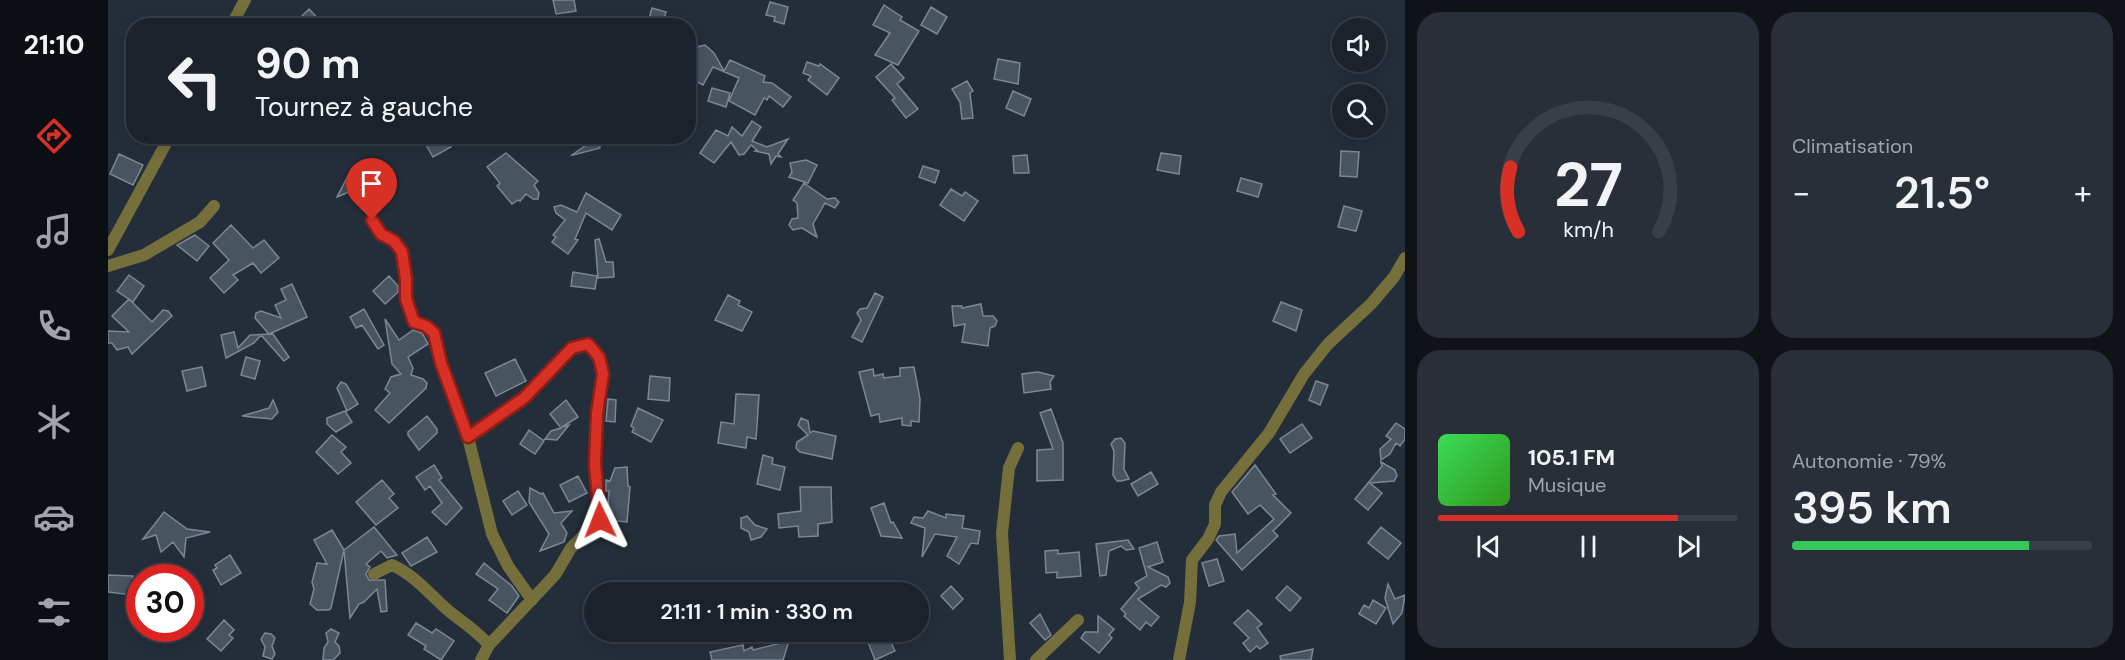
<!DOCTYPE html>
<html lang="fr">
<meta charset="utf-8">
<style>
:root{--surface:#1b222c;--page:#282f38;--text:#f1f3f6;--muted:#a0a4a9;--line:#393f48;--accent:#d93025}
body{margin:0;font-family:"DM Sans",sans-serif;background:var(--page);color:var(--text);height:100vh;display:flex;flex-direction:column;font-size:22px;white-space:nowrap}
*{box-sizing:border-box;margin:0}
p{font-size:20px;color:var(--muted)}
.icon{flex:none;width:33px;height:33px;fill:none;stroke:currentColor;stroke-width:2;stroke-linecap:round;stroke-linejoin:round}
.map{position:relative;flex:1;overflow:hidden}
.drawer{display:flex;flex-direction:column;gap:12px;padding:12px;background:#0f1318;width:720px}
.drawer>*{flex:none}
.guide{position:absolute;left:18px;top:18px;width:570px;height:126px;border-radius:24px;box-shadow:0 3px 15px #0003,0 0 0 2px var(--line);background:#1b222c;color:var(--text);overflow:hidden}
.buttons{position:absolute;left:1224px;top:18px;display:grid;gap:12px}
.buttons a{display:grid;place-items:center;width:54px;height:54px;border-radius:50%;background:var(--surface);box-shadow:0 3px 15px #0003,0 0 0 2px var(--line);font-size:30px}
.speed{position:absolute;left:18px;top:564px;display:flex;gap:12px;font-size:30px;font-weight:700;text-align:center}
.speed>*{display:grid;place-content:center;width:78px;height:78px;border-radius:50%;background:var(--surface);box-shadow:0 3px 15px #0003,0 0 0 2px var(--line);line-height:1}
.speed .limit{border:9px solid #d22;background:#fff;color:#111}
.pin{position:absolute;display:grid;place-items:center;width:51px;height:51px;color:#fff;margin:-62px -26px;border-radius:50% 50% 50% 0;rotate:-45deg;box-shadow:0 0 6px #0007}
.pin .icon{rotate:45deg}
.me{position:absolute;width:66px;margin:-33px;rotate:358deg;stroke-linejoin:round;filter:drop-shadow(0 0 4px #0008)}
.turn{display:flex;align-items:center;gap:21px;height:126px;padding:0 30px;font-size:27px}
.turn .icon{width:78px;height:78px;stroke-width:2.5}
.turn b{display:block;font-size:42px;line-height:51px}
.big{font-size:45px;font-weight:600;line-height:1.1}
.drawer .card{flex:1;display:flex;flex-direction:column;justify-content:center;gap:9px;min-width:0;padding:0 21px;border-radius:24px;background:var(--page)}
.drawer .dial{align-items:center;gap:0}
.dial svg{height:156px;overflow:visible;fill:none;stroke:var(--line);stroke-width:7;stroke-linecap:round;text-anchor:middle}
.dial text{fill:var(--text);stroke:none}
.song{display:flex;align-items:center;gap:18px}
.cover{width:72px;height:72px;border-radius:9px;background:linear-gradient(135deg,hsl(130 70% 55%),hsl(110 70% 35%))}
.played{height:6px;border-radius:3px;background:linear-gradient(90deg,var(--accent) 80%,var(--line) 80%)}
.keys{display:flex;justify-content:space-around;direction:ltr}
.heat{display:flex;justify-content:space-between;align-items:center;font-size:33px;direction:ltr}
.charge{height:9px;border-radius:4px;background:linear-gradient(90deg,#34c759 79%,var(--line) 0)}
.drawer .tiles{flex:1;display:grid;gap:12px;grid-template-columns:repeat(2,1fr)}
.trip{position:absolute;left:476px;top:582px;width:345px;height:60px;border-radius:30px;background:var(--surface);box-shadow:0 3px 15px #0003,0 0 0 2px var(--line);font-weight:600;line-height:60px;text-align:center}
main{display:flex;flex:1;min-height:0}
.dock{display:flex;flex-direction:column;width:108px;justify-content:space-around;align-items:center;background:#0b0e12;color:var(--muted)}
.dock .icon{width:42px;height:42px}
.dock .active{color:var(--accent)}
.dock b{font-size:27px;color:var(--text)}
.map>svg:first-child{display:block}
</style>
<main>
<nav class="dock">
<b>21:10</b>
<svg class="icon active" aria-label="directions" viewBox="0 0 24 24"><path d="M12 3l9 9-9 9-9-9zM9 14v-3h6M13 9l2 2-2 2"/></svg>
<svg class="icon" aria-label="music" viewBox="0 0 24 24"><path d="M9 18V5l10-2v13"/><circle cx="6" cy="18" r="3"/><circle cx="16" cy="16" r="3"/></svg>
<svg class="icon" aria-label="phone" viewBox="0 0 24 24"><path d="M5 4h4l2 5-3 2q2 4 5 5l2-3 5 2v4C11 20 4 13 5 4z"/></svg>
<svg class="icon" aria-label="climate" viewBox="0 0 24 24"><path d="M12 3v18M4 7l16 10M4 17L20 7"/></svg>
<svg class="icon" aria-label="car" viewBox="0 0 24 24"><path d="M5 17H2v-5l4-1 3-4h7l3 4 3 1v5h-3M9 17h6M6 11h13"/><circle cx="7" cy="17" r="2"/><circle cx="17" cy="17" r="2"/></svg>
<svg class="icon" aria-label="filters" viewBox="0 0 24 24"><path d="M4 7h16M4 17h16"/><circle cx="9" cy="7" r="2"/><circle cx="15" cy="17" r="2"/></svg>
</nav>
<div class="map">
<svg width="1297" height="660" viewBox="0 0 1297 660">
<rect width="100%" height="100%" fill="#242e3a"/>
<path fill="#495461" stroke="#7c8796" stroke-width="1.5" d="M 445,0 L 466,0 L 468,11 L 448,14 Z
M 662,2 L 680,7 L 676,24 L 666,21 L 667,17 L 658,15 Z
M 776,5 L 794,17 L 792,20 L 811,31 L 790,65 L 767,55 L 782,33 L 765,25 Z
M 823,7 L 839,17 L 829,34 L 813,25 Z
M 544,8 L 558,12 L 554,26 L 539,26 Z
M 201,9 L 217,26 L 184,26 Z
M 597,45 L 606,53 L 616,71 L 622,60 L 657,76 L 655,82 L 664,83 L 683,97 L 675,107 L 661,96 L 659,100 L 656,98 L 647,115 L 621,101 L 631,78 L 605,67 L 595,85 L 580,77 L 580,68 L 586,58 L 581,57 L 589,47 Z
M 890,59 L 912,63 L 910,84 L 886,79 Z
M 699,62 L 711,66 L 712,64 L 731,78 L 719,95 L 700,80 L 703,76 L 695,73 Z
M 783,64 L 796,78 L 789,84 L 810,109 L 798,118 L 784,100 L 787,98 L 768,77 Z
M 859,81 L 865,91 L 862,93 L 865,118 L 854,119 L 852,102 L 844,89 Z
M 604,88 L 622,93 L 618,107 L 600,101 Z
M 905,91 L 923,99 L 916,116 L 898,108 Z
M 644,121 L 653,127 L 644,141 L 659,147 L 680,139 L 670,154 L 673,157 L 668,156 L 663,164 L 661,154 L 647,151 L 649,150 L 643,145 L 636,154 L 631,155 L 623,142 L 606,163 L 592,153 L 608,130 L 620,136 L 624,127 L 634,136 Z
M 330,136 L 337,136 L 343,147 L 325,157 L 317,143 Z
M 491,136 L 492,148 L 465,155 L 464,155 Z
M 1233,151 L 1251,152 L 1249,177 L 1232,176 Z
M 398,153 L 430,181 L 426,185 L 431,193 L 430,199 L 425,199 L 418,194 L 412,201 L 410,200 L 404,204 L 389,186 L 392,183 L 379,167 Z
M 1053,153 L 1073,156 L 1071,174 L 1049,170 Z
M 11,154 L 35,165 L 25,185 L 2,174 Z
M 919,155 L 921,173 L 906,173 L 905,156 Z
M 698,160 L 709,165 L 700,183 L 681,177 L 684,172 L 682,163 Z
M 815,166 L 831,171 L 827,183 L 811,177 Z
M 251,168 L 260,180 L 248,189 L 229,197 L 243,170 L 246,173 Z
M 1133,178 L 1154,184 L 1150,197 L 1129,191 Z
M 696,183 L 719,199 L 727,198 L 731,202 L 727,208 L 717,203 L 705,224 L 709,237 L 694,228 L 685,230 L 681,225 L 684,219 L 690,218 L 689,203 L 685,200 Z
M 843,189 L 854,196 L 857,192 L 870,201 L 856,221 L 832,205 Z
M 478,193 L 513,215 L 504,230 L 478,213 L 467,239 L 470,240 L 460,254 L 444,242 L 448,237 L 445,235 L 457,220 L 448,213 L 446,207 L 453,205 L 469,212 Z
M 1236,206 L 1254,211 L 1248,231 L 1230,227 Z
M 123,225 L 145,248 L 156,240 L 171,258 L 153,273 L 145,263 L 125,275 L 130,280 L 116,293 L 102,278 L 121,260 L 105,243 Z
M 87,235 L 101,246 L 89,261 L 69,245 Z
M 491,239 L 498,262 L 505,262 L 506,277 L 490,278 L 487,240 Z
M 465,272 L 489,276 L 487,289 L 463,286 Z
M 21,275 L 36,286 L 25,302 L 9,291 Z
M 281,276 L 290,286 L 290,292 L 277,304 L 265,291 Z
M 184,284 L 199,317 L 161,334 L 147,318 L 148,313 L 153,311 L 173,318 L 167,305 L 178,300 L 173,289 Z
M 767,293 L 775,297 L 754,342 L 744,337 L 753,320 L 749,313 L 752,309 L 759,308 Z
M 620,295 L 632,301 L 630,305 L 644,312 L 634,331 L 607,320 Z
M 21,299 L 44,322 L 55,310 L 60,311 L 64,316 L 24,354 L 20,347 L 9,350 L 4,343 L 0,343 L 0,331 L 21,332 L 4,316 Z
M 1173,302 L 1194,310 L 1188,331 L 1165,321 Z
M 873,304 L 875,316 L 885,316 L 889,321 L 887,326 L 882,328 L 880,346 L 854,342 L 857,324 L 846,326 L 844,306 L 854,306 L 854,308 Z
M 256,309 L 276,345 L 270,349 L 254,325 L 248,328 L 242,317 Z
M 277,319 L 291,340 L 305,330 L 314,333 L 320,344 L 300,357 L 305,368 L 303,375 L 315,379 L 319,383 L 318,388 L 281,423 L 267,410 L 282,393 L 277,389 L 283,377 L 293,374 L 284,364 Z
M 126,332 L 130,348 L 142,335 L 165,334 L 181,357 L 176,361 L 153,335 L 146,343 L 118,358 L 113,335 Z
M 138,357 L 152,361 L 147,379 L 133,375 Z
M 407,359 L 418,381 L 388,396 L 377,373 Z
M 94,367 L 98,386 L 79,391 L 74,371 Z
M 806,367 L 812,399 L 811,422 L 803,421 L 803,426 L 794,425 L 794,418 L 772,422 L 771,414 L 763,416 L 751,372 L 765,369 L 766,376 L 775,374 L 776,378 L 792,376 L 792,368 Z
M 930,372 L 946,376 L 942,382 L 943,389 L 916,393 L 914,374 Z
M 542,376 L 562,378 L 561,401 L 540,399 Z
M 1208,381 L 1220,385 L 1212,405 L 1201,400 Z
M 233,382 L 238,384 L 250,404 L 239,411 L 229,388 Z
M 628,394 L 651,395 L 648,439 L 639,437 L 638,448 L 610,443 L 613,422 L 626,424 Z
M 500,399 L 508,400 L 507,422 L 498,421 Z
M 165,400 L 170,412 L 164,419 L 134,416 L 161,408 Z
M 458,400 L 470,417 L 454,427 L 461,425 L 449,440 L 437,439 L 443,431 L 453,428 L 442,414 Z
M 530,408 L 555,420 L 543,442 L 524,432 L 526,428 L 523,426 Z
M 943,409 L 955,443 L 955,480 L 929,481 L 929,450 L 945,449 L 932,413 Z
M 237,411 L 244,422 L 228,432 L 219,424 L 219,418 Z
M 319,416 L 329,429 L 329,433 L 311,450 L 300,435 L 300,432 Z
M 693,418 L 700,421 L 702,433 L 705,431 L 728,436 L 724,459 L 692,452 L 688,448 L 689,442 L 700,435 L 690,425 Z
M 1288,423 L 1297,429 L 1297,439 L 1292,446 L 1288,443 L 1282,454 L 1273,460 L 1272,449 L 1283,439 L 1278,436 Z
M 1194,424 L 1204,438 L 1182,453 L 1172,439 Z
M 421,430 L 436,441 L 427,454 L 412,444 Z
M 224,435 L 238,447 L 233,452 L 243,463 L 230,474 L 208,452 Z
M 1013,438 L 1017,443 L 1016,469 L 1021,479 L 1013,481 L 1009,481 L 1005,475 L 1006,451 L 1003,444 L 1007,439 Z
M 655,455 L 665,458 L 664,464 L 677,467 L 672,490 L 649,484 Z
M 1273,462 L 1287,470 L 1289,476 L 1286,481 L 1262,483 L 1274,493 L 1260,510 L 1247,499 L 1274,466 Z
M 326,465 L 334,478 L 331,480 L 354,508 L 338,525 L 324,512 L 334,503 L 322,486 L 317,490 L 308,477 Z
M 1147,465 L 1168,494 L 1165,495 L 1183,513 L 1165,531 L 1170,536 L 1134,570 L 1108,540 L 1111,536 L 1127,534 L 1129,553 L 1166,519 L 1152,505 L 1140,514 L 1124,492 Z
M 519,467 L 520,486 L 522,487 L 519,522 L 499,520 L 501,491 L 498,491 L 498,480 L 502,481 L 507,468 Z
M 1043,472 L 1050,484 L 1030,496 L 1023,484 Z
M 470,476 L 479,493 L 461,502 L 452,485 Z
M 274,480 L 286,494 L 281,498 L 290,508 L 268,525 L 248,502 Z
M 692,487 L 723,487 L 724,522 L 710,524 L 710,536 L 691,537 L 690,526 L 671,528 L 670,514 L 693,511 Z
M 422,488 L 433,494 L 435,493 L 446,513 L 464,511 L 453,523 L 459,533 L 456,542 L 432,551 L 441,534 L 421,502 Z
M 410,491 L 419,505 L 404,515 L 395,501 Z
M 776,503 L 783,523 L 785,522 L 794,538 L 773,536 L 763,508 Z
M 820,511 L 838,518 L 838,514 L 856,516 L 854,528 L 872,531 L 870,544 L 863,543 L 851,564 L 839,556 L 849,537 L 827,534 L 814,557 L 817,528 L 803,523 L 806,517 L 815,518 Z
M 56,512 L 79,529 L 102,532 L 78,538 L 76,557 L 65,542 L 53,552 L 48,535 L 35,539 Z
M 639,516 L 647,525 L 659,529 L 653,537 L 643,540 L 641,532 L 633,528 L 633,518 Z
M 266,527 L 289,555 L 279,558 L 273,551 L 258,564 L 262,567 L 258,574 L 261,580 L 277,580 L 279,611 L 273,612 L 269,589 L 256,602 L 251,604 L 242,618 L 236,550 Z
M 1273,527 L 1293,543 L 1280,559 L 1260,543 Z
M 224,530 L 236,550 L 223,608 L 221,610 L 209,610 L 202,604 L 206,589 L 204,582 L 209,563 L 219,564 L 206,540 Z
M 319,537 L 329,552 L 303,566 L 294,553 Z
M 1020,540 L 1026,549 L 1018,550 L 1013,546 L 1001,551 L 998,575 L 992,576 L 988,544 Z
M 1049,542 L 1055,562 L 1040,567 L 1060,577 L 1062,583 L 1058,587 L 1053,585 L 1030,599 L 1051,617 L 1043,626 L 1038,622 L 1032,630 L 1016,616 L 1018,614 L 1013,609 L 1031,588 L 1027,583 L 1039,576 L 1031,548 Z
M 950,550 L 950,554 L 971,552 L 973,576 L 949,578 L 949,572 L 938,573 L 937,551 Z
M 122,555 L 133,573 L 113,585 L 105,570 L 109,568 L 107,565 Z
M 1109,559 L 1116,581 L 1101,586 L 1094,563 Z
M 376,563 L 404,586 L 411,596 L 399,613 L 381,600 L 390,589 L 368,574 Z
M 0,575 L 25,576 L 24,595 L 0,592 Z
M 1280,584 L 1287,599 L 1297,595 L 1294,613 L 1285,624 L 1277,598 Z
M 843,586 L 855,599 L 845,609 L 833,596 Z
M 1179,586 L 1193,598 L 1182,611 L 1168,598 Z
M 1265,600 L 1278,608 L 1268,624 L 1251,614 L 1256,605 L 1261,608 Z
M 1140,610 L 1154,624 L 1149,628 L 1160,643 L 1152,649 L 1149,646 L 1142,652 L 1135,643 L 1141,638 L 1126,623 Z
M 932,614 L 943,635 L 937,640 L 922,623 Z
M 990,616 L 1006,629 L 1001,635 L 1004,638 L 991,653 L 973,638 L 977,632 L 990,632 Z
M 116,620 L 126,630 L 121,635 L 125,638 L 113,651 L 99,639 Z
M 308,623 L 324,633 L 328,629 L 346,641 L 333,660 L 316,649 L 318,646 L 300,635 Z
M 223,629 L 231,633 L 227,642 L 231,646 L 232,653 L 225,660 L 215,660 L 216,648 L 220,642 L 218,633 Z
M 756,632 L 778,632 L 787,651 L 767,660 Z
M 157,633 L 163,634 L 167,638 L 164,646 L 167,654 L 164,659 L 155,656 L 157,647 L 153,639 Z
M 681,641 L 675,660 L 604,660 L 602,652 L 635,645 L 636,651 L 644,647 L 645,650 Z
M 1205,649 L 1203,660 L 1173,660 L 1172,656 Z"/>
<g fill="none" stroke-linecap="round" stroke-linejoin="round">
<path stroke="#756f3c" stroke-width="12" d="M 123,26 L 137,0
M 264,220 L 273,234 L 286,241 L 294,252 L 299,279 L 298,299 L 306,322 L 318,326 L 325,333 L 340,385 L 360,437 L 384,534 L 400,566 L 424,600
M 0,250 L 62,136
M 0,266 L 36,255 L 92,222 L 106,206
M 360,437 L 416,398 L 464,348 L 480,344 L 491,357 L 495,374 L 490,413 L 487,464 L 491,520 L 463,548 L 447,575 L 381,645 L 373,660
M 266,574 L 284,565 C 307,575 323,596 342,612 C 356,623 370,632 381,645
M 902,660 L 894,533 L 901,468 L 910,448
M 928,660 L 970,620
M 1071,660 L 1082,602 L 1084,560 L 1100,539 L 1107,524 L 1107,505 L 1113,492 L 1161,433 L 1196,374 L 1220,344 L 1263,304 L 1286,277 L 1297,258"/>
</g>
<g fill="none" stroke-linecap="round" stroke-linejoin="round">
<g stroke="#8d1f18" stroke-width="15">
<path id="route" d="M 264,220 L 273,234 L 286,241 L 294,252 L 298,279 L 298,299 L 306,322 L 318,326 L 326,333 L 333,363 L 360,437 L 416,398 L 464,348 L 480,344 L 491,357 L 495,374 L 489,413 L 487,464 L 492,520"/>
</g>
<use href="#route" stroke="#d93025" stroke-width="10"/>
</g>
</svg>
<div class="buttons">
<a><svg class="icon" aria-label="sound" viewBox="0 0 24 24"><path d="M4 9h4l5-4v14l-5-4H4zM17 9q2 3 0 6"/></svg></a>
<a><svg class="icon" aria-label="search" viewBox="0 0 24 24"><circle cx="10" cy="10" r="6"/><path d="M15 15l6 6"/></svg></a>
</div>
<div class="speed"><div class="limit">30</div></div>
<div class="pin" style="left:264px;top:220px;background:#d93025"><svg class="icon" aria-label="arrive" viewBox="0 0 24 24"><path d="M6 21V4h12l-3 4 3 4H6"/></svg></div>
<svg class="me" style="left:492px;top:520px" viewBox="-20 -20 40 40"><path d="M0-17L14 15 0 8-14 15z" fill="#d93025" stroke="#fff" stroke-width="4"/></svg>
<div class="trip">21:11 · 1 min · 330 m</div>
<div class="guide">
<div class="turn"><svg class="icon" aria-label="left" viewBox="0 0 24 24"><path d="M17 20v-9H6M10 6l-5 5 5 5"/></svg><div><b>90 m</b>Tournez à gauche</div></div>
</div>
</div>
<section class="drawer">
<div class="tiles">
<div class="card dial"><svg viewBox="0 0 100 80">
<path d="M14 69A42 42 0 1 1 86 69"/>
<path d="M14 69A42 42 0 0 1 10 36" stroke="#d93025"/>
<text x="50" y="56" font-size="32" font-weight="700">27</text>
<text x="50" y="72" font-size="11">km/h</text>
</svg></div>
<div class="card"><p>Climatisation</p>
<div class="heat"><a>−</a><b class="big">21.5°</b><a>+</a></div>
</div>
<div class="card">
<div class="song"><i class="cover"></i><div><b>105.1 FM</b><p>Musique</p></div></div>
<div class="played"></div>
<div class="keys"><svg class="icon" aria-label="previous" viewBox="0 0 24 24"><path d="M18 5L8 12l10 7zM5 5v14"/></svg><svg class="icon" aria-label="pause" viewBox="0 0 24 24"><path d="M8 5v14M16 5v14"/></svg><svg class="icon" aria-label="next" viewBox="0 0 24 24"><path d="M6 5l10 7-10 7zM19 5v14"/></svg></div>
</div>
<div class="card"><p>Autonomie · 79%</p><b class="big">395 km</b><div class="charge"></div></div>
</div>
</section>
</main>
